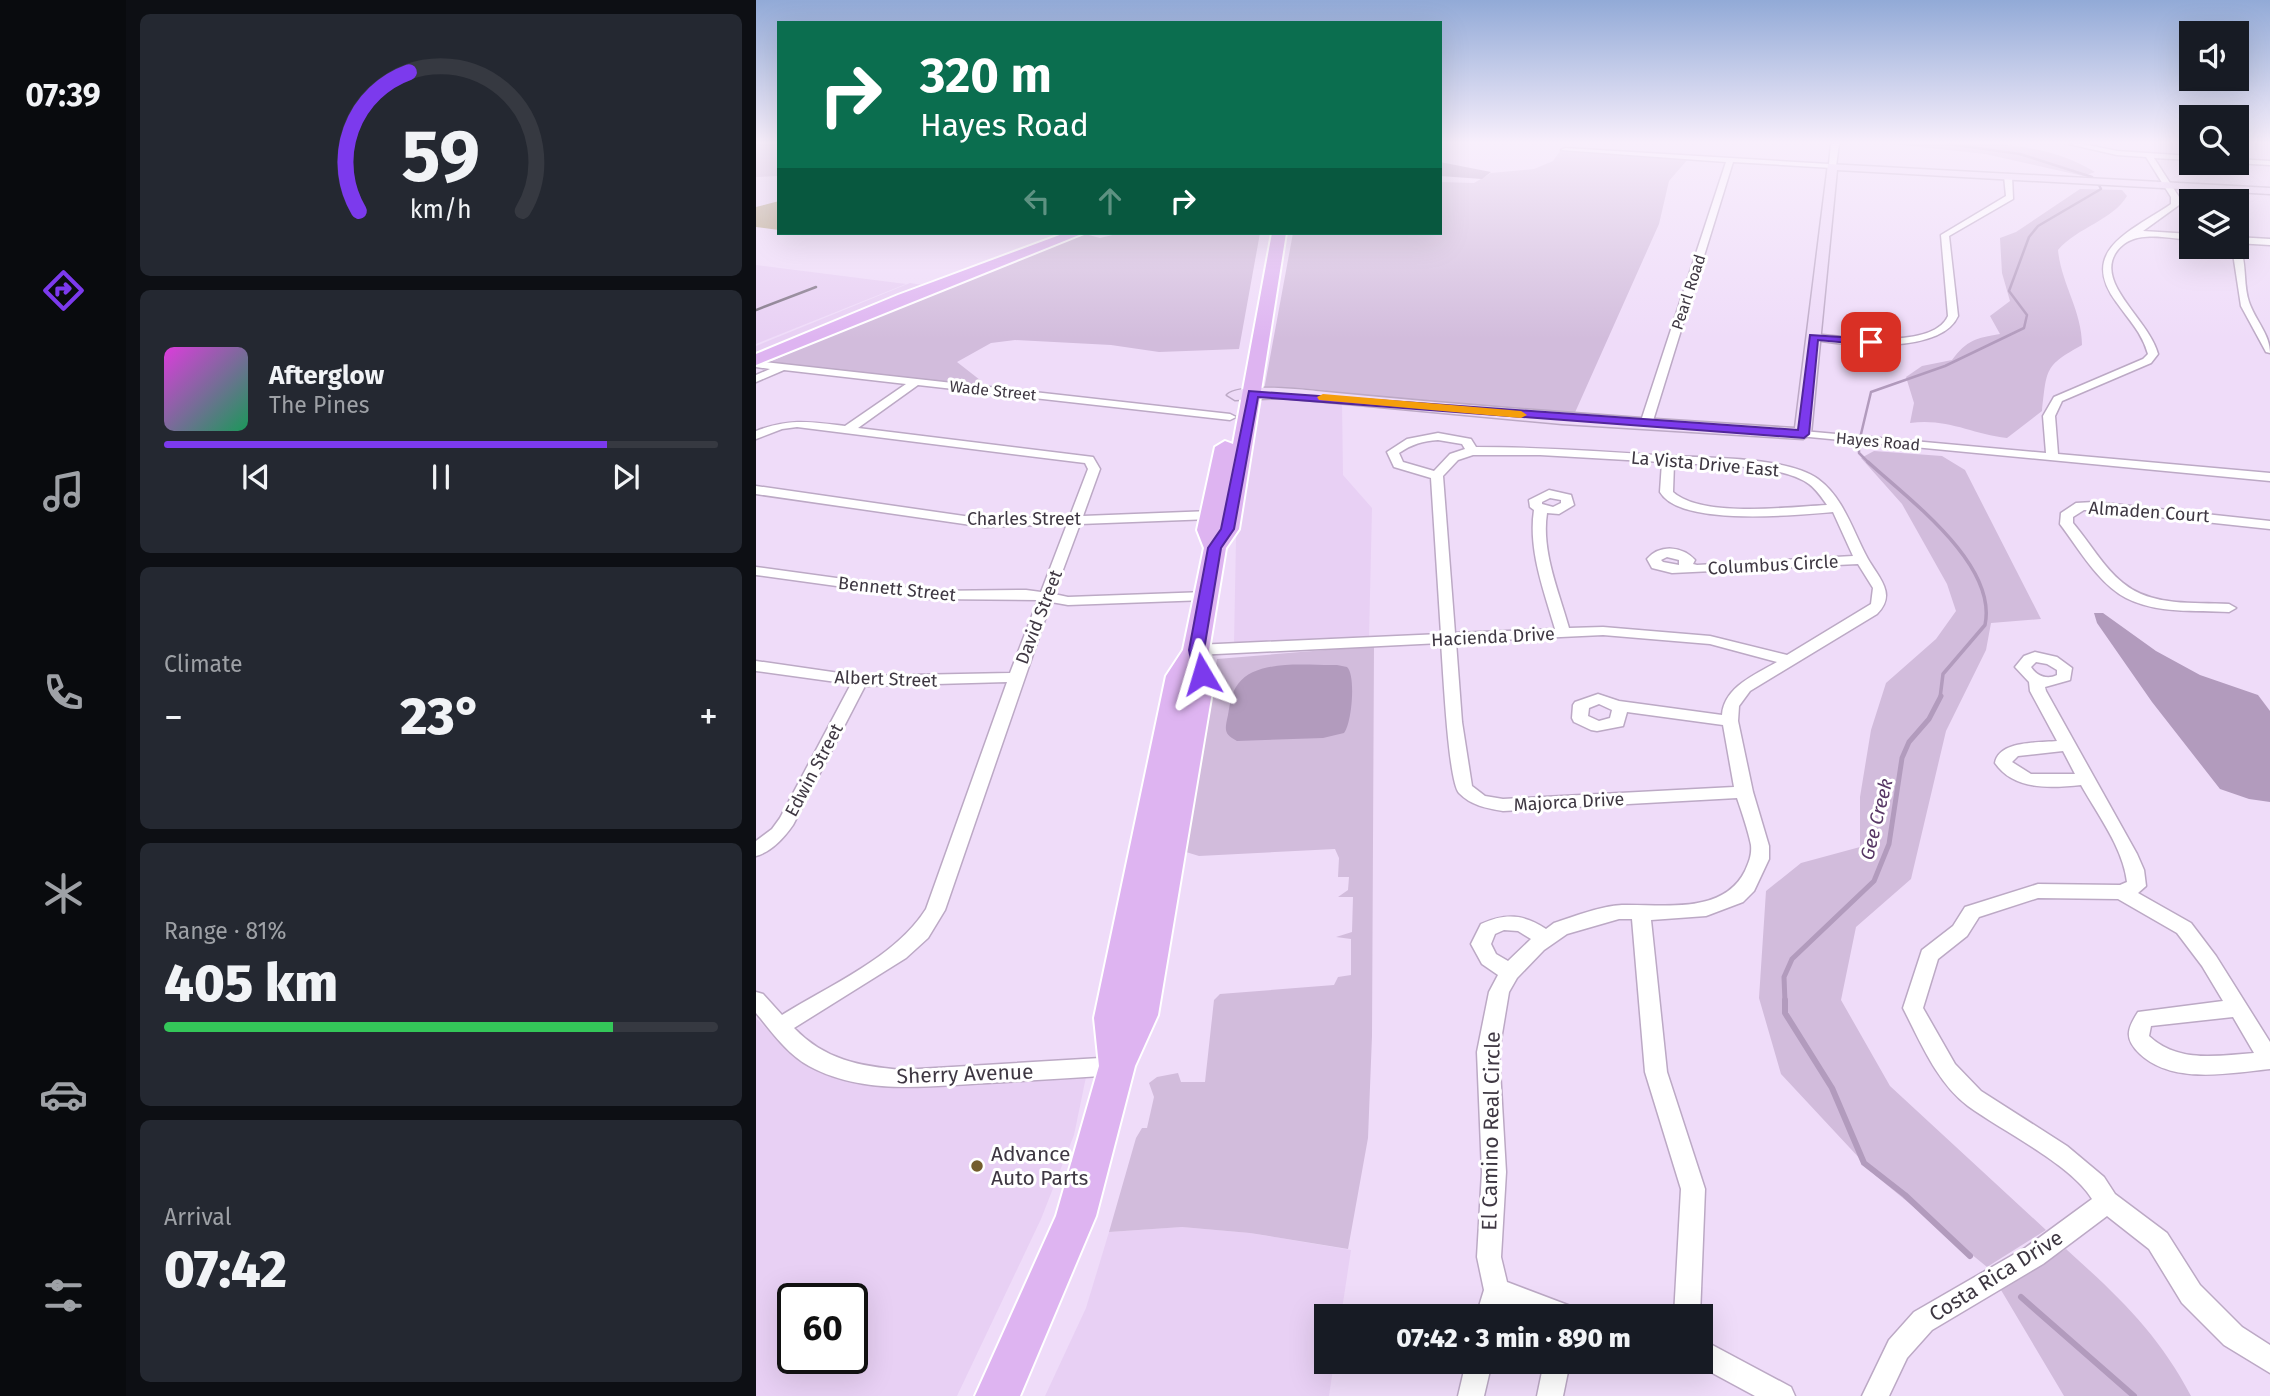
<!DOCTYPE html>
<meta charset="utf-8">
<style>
:root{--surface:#171b24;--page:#242831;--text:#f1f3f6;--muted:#9ea1a6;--line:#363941;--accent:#7c3aed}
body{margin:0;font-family:"Fira Sans",sans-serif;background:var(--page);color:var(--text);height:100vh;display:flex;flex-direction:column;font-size:26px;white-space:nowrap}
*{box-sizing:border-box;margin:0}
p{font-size:23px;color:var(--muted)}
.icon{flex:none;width:38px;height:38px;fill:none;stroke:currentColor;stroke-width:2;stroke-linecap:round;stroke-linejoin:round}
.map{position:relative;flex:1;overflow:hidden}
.panel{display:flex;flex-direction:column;gap:14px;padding:14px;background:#0d0f14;width:630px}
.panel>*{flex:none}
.guide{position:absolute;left:21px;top:21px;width:665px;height:214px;border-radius:0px;box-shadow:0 7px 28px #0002;background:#0b6e4f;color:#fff;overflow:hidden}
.buttons{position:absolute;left:1423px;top:21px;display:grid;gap:14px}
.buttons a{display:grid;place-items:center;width:70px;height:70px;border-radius:0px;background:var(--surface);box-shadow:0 7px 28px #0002;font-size:35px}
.speed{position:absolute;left:21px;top:1283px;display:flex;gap:14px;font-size:35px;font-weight:700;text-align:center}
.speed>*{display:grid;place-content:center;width:91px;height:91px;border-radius:50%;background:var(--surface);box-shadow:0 7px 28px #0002;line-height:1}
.speed .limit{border:4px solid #111;border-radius:10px;background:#fff;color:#111}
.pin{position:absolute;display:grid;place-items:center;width:60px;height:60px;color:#fff;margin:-30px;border-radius:14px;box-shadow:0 4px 10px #0006}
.me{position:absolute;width:77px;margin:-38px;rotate:353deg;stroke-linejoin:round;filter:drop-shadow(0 0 5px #0008)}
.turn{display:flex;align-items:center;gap:24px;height:147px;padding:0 28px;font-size:32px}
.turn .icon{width:91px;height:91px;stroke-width:2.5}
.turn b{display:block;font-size:49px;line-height:60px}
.lanes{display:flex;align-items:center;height:66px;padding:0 28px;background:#0003;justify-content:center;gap:35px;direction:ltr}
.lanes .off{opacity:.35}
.big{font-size:52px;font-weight:800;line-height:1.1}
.panel .tile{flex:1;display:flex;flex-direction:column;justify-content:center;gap:10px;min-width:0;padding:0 24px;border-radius:10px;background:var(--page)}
.panel .dial{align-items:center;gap:0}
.dial svg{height:182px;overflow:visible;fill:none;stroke:var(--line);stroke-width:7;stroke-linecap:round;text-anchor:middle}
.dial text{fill:var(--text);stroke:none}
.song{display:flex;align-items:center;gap:21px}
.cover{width:84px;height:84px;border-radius:10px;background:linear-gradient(135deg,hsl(300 70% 55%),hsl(150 70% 35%))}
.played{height:7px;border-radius:4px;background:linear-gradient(90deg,var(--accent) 80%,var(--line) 80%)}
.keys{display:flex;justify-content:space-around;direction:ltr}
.heat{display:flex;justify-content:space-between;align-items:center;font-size:38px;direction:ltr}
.charge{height:10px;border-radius:5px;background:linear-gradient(90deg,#34c759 81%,var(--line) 0)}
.trip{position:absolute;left:558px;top:1304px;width:399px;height:70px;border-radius:0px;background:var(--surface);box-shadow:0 7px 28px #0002;font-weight:800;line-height:70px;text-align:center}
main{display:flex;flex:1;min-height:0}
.tab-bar{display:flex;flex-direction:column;width:126px;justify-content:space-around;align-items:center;background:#090b0e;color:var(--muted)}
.tab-bar .icon{width:49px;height:49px}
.tab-bar .current{color:var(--accent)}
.tab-bar b{font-size:32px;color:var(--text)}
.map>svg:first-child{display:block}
</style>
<main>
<nav class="tab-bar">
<b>07:39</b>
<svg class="icon current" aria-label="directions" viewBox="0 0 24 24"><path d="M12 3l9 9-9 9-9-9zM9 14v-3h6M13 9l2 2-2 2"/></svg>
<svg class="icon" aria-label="music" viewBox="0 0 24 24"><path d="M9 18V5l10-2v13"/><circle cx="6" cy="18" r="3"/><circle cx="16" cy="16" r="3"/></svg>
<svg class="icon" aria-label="phone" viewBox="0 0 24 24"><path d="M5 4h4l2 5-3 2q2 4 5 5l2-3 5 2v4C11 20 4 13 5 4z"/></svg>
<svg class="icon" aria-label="climate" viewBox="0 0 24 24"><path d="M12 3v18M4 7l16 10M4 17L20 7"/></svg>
<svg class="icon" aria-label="car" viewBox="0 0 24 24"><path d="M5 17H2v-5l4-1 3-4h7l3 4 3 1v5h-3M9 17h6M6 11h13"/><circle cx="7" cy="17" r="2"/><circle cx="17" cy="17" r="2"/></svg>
<svg class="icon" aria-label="filters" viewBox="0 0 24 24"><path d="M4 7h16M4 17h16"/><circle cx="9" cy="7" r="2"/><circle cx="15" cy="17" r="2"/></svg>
</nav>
<section class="panel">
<div class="tile dial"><svg viewBox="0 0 100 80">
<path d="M14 69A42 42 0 1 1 86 69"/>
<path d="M14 69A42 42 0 0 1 36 8" stroke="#7c3aed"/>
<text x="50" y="56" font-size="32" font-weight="700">59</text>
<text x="50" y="72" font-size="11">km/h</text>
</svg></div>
<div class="tile">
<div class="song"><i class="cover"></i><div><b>Afterglow</b><p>The Pines</p></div></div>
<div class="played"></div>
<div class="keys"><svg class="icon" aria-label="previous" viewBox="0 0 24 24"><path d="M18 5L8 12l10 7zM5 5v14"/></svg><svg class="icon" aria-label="pause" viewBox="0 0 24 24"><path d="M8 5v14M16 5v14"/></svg><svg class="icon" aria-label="next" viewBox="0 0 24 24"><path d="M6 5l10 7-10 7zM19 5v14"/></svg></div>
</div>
<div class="tile"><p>Climate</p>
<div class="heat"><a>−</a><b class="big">23°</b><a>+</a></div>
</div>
<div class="tile"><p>Range · 81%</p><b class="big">405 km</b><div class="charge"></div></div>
<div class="tile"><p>Arrival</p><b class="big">07:42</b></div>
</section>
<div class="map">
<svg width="1514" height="1396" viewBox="0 0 1514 1396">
<rect width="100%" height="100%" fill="#efdcf9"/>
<path fill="#e8d0f4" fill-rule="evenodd" d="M 0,265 L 150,284 L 0,344 Z
M 154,283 L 173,286 L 0,358 L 0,346 Z
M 507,394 L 586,402 L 587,475 L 616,508 L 613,638 L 478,644 L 480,538 Z
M 0,1018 L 41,1059 L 73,1075 L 106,1084 L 144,1088 L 330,1077 L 318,1135 L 285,1219 L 201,1396 L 0,1396 ZM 37,1298 L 96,1298 L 96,1358 L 37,1358 Z
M 426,1227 L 494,1233 L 595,1250 L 585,1316 L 570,1316 L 570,1362 L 578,1362 L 573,1396 L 289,1396 L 330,1308 L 353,1232 Z"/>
<path fill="#d2bcdc" d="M 0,144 L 23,144 L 23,176 L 0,177 Z
M 1137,144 C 1206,144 1278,135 1339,172 L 1327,176 L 1229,154 Z
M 804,151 L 932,159 L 913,181 L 903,224 L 817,417 L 508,390 L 537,233 L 684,233 L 684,182 L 718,183 L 735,173 L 778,169 L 797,161 Z
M 1324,189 L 1366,190 L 1371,196 C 1357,220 1322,227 1302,250 C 1305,283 1326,311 1326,345 C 1288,366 1291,369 1286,411 L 1251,438 C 1215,434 1192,418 1154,423 L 1158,403 L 1150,377 L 1166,366 L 1196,360 C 1211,340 1220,338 1244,334 L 1234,316 L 1254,301 L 1246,273 L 1244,238 L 1260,232 Z
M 325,233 L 344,238 L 365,233 L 504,233 L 483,349 L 403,352 L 355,345 L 259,340 L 235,343 L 201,362 L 224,380 L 220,386 L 11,363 L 171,293 Z
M 1118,451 L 1186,456 L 1209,470 L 1285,619 L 1235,623 L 1230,650 L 1190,731 L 1155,879 L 1100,927 L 1085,1000 L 1134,1086 L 1290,1230 L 1231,1267 L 1120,1176 L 1025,1074 L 1003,998 L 1010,891 L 1045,863 L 1104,847 L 1104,797 L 1115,730 L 1130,683 L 1180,639 L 1200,611 L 1191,584 L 1146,504 L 1105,458 Z
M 618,646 L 616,1036 L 612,1138 L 592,1249 L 494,1233 L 426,1227 L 353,1232 L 380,1138 L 386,1128 L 391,1128 L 398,1097 L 393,1083 L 401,1077 L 422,1073 L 425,1082 L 449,1082 L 458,1000 L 464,994 L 578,985 L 582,977 L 595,975 L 595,939 L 580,937 L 596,932 L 597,897 L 582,897 L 592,890 L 593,877 L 582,877 L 583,858 L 579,849 L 443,856 L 430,852 L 461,659 Z
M 1310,1249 C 1362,1296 1402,1333 1435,1396 L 1308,1396 L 1245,1290 Z"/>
<path fill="#b29bbd" d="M 684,162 L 735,172 L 726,179 L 684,176 Z
M 1338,613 L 1347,613 L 1400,651 L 1444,675 L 1502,695 L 1514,711 L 1514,802 L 1493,799 L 1464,789 L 1396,702 L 1341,623 Z
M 581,665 L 591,667 C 600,675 596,723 588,733 L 567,738 L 481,741 C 467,734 469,729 472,715 C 474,704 475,693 482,684 C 501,658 553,666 581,665 Z"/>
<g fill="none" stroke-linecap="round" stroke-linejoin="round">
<path stroke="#b29bbd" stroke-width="2.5" d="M 1192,144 L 1264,154 L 1336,177
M 1105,434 L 1115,392 L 1189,366 L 1268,328 L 1271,315 L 1253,291 L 1273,237 L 1282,226 L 1345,189 L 1343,185
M 1103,443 L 1103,453 L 1114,464"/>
<path stroke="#b29bbd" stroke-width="3.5" d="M 1112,462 C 1151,498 1242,564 1229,625 L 1187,674 L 1184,698"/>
<path stroke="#b29bbd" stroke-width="5" d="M 1029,1002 L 1028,977 L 1036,959 L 1118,881 L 1133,844 L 1146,758 L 1153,742 L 1173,719 L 1185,696"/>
<path stroke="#b29bbd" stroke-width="6" d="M 1029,1000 L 1029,1013 L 1076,1088 L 1108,1163 L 1149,1195 L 1214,1256
M 1265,1297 L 1378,1396"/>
</g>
<path fill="#b6a37f" d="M 23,201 L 23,230 L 0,227 L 0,207 Z"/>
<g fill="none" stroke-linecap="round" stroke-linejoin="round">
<g stroke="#bca9c5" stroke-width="3">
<path id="street" d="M 1075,144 L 1083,144 L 1080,166 L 1076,168 L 977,162 L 896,424 L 886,426 L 884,424 L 970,162 L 805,150 L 809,148 L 1073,164 Z
M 1313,144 L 1327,144 L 1361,151 L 1435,156 L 1435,160 L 1398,158 L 1423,197 L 1423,205 L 1387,231 L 1435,234 L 1435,240 C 1409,238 1375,228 1359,254 C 1341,285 1393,320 1402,354 L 1395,363 L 1306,401 L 1299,416 L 1302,454 L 1514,473 L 1514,481 L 1043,436 L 1041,434 L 1047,431 L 1290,453 L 1287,416 L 1298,397 L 1387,359 L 1392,354 C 1386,333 1373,320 1361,303 C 1321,250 1376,231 1415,204 L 1415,197 L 1390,157 L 1361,155 Z
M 1480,159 L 1514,161 L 1514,165 L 1478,163 L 1480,163 Z
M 1252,174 L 1256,176 L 1257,199 L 1193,236 L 1202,316 C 1185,355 1089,346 1054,339 L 1054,335 L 1058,334 C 1088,337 1177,350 1192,316 L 1185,235 L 1250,196 L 1248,176 Z
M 1480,237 L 1514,239 L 1514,245 L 1480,243 Z
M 1480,244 L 1484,247 C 1491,265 1487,284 1493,302 C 1499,320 1514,334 1514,353 L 1510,352 L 1485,306 L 1476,247 L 1480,247 Z
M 0,361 L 474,414 L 480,417 L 474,420 L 162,385 L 102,428 L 337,457 L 344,469 L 327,516 L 455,511 L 461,515 L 455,519 L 324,524 L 298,594 L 312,597 L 450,592 L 457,596 L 450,600 L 312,605 L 295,602 L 189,910 L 172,938 L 150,958 L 38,1028 C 69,1060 103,1066 146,1070 L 361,1057 L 369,1060 L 372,1066 L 369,1072 L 361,1075 C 318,1078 275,1080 232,1083 C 173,1086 108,1096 53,1066 C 31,1054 16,1032 0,1013 L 0,992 L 7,994 L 26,1015 C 74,985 140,957 170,909 L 251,682 L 109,686 L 37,825 C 28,838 15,852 0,856 L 0,841 L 16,829 L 24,818 L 95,684 L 0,671 L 0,661 L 104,676 L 254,673 L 282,600 L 175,599 L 0,575 L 0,567 L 175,591 L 270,590 L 285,592 L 311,524 L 229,527 L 0,494 L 0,486 L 229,519 L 314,516 L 332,469 L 329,463 L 41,427 L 26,429 L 0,439 L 0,431 C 34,418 55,422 89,426 L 150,384 L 28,370 L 0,382 L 0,375 L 14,369 L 0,367 Z
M 682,433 L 715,439 L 720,447 C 786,447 851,452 916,456 C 953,458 1033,457 1062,479 C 1088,498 1097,532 1112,559 C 1123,578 1141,594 1121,614 L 994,691 L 983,706 L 982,721 L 997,792 L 1013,846 L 1013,859 L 998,891 L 987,902 L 950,916 L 895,920 L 911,1072 L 949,1189 L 944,1316 L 918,1316 L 925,1189 L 889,1072 L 876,919 L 863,919 L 811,934 L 788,950 L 761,978 L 753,992 L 743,1052 L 750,1172 L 745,1257 L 751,1282 L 817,1307 L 821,1316 L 776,1316 L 748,1305 L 746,1316 L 720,1316 L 728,1290 L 721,1257 L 726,1172 L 721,1052 L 733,992 L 742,975 L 726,964 L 715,944 L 725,924 C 749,913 768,914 790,929 L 798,923 C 819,916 845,906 866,905 C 907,904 967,915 989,871 C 993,862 996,855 995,845 C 992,830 986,813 981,798 L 747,811 C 730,808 716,806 703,793 C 692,781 687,666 685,643 L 440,655 L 432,650 L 440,645 L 685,634 L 675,478 L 638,467 L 631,452 L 651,439 ZM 682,440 L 706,444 L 709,449 L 694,454 L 678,471 L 647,462 L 643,453 C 656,444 667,441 682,440 ZM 717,455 L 784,455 L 906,462 L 904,492 C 924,527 1040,515 1077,512 L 1097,556 L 941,565 L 937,564 L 939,560 C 926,546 904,544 891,559 L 896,568 L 916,573 L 1102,564 L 1117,588 L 1115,604 L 1031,655 L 954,636 L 847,627 L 813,628 C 803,592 785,551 791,513 L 803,514 L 818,505 L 815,495 L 793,490 L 773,500 L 774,507 L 778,510 C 772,550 788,591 799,629 L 699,633 L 687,476 L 702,460 ZM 918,463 C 952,465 1026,464 1053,484 C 1060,489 1066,498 1071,505 C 1032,507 946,518 917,492 ZM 794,498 L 805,500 L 805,503 L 797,507 L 786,504 L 786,502 ZM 911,557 L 923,560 L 923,565 L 907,562 L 905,560 ZM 847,635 L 954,644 L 1021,662 C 1000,674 968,687 966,715 L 863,701 L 842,694 L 819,702 L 817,705 L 816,718 L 818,722 L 835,730 L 841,731 L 867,726 L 871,712 L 967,725 L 978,787 L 747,799 L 729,796 L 716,786 L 706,722 L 700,642 ZM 843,704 L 856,710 L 854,718 L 843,721 L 832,716 L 833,708 ZM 748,930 L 762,931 L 775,939 L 752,961 L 740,954 L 735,944 L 739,934 Z
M 1338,502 L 1514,521 L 1514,529 L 1338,510 L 1328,510 L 1317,517 L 1317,523 C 1334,543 1347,567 1367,583 C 1396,607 1438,602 1473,604 L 1480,608 L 1473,612 C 1439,610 1401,614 1370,598 C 1342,583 1323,549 1304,524 L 1305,513 L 1320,503 Z
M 1279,652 L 1301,657 L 1316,668 L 1314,680 L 1289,687 L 1290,691 L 1381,854 L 1388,870 L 1390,886 L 1382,893 L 1435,923 L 1460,956 L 1514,1042 L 1514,1069 C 1474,1073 1417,1085 1384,1054 C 1368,1039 1371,1029 1382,1012 L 1467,1001 L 1446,966 L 1421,933 L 1362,899 L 1282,898 L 1223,917 L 1211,936 L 1182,959 L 1167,1008 L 1199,1064 L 1225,1091 L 1311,1146 L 1348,1177 L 1359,1194 L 1411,1233 L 1444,1285 L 1486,1327 L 1514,1345 L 1514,1373 L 1468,1345 L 1426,1303 L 1393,1249 L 1351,1216 L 1287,1264 L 1176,1330 L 1151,1358 L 1133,1396 L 1106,1396 L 1133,1340 L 1158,1312 L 1269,1248 L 1336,1199 C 1315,1164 1246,1131 1212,1106 C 1181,1083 1164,1041 1147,1008 L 1166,950 L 1197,926 L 1209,907 L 1282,884 L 1364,885 L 1371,882 C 1367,848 1342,815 1325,785 C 1296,788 1258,791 1239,763 C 1243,740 1283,743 1301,741 L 1274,691 L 1273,682 L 1259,667 L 1268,656 ZM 1280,662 L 1291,664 L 1301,670 L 1301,675 C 1291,680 1281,676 1275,667 ZM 1307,751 L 1319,774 L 1275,774 L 1256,762 L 1262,756 ZM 1477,1017 L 1498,1053 C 1461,1056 1422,1063 1393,1036 L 1395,1026 Z
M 945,1339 L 1035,1387 L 1039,1396 L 999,1396 L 936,1362 L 945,1362 Z
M 710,1362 L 736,1362 L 728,1396 L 702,1396 Z
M 788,1362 L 814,1362 L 807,1396 L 781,1396 Z"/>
</g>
<g stroke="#bca9c5" stroke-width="3">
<path id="secondary" d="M 1072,164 L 1514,188 L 1514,194 L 1081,170 L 1055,434 L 1047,439 L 806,424 L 527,398 L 479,400 L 471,395 C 484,382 551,390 570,392 C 727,407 883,419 1039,428 Z"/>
</g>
<g stroke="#fff" stroke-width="4">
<path id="primary" d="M 309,233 L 328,233 L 0,365 L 0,354 L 142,295 Z
M 516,233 L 530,233 L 483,529 L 470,548 L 453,650 L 459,674 L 402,1015 L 379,1066 L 340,1216 L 264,1396 L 219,1396 L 300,1216 L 343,1066 L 338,1018 L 410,676 L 427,650 L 448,548 L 441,530 L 459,447 L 469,441 L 477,444 Z"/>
</g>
<use href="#street" fill="#fff" fill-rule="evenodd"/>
<use href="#secondary" fill="#eedaf8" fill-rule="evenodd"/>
<use href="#primary" fill="#deb4f1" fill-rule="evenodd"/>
<path stroke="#7f7485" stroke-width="2.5" d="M 0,310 L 60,287"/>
</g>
<linearGradient id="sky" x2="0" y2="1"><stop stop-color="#92aad7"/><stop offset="0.42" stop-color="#f8effc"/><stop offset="1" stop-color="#f8effc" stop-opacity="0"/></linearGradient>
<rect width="1514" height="339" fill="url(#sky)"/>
<path fill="#7c3aed" stroke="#51269a" stroke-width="2" d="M 1054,335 L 1115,339 L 1121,342 L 1115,345 L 1062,340 L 1053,434 L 1048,438 L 502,397 L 478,529 L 465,548 L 448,650 L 454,674 L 446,678 L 438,674 L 433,650 L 452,548 L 465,529 L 493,391 L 1042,430 Z"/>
<path fill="#f59e0b" d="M 567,394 L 765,411 L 771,415 L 765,418 L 563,400 L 561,397 Z"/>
<circle fill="#745d2d" stroke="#fff" stroke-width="2.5" cx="221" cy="1166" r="7"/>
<g text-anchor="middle" stroke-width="6" stroke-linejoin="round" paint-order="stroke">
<g font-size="16" fill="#3e3742" stroke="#fff">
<text transform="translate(932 292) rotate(-72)" y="6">Pearl Road</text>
<text transform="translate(237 390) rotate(6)" y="6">Wade Street</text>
<text transform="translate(1122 441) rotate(5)" y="6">Hayes Road</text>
</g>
<g font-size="18" fill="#3e3742" stroke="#fff">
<text transform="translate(949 464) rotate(5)" y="6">La Vista Drive East</text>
<text transform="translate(1393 512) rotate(4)" y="6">Almaden Court</text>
<text x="268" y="525">Charles Street</text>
<text transform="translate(1017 565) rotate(-3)" y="6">Columbus Circle</text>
<text transform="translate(141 589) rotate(6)" y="6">Bennett Street</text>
<text transform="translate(283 617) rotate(-69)" y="6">David Street</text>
<text transform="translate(737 637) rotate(-3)" y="6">Hacienda Drive</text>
<text transform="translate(130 679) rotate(2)" y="6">Albert Street</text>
<text transform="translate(58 770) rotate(-62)" y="6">Edwin Street</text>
<text transform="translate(813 802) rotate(-3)" y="6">Majorca Drive</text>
</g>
<g font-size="19" font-style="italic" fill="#583866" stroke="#fff">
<text transform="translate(1120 819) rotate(-76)" y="7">Gee Creek</text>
</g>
<g font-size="21" fill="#3e3742" stroke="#fff">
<text transform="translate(209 1074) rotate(-2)" y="7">Sherry Avenue</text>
<text transform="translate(735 1131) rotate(-89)" y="7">El Camino Real Circle</text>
<text transform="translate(1240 1276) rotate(-32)" y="7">Costa Rica Drive</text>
</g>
<g font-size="21" fill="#3e3742" stroke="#fff" text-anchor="start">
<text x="235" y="1161">Advance<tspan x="235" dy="24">Auto Parts</tspan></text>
</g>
</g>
</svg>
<div class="buttons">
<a><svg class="icon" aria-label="sound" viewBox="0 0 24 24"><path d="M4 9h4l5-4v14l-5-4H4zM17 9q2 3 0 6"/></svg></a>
<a><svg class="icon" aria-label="search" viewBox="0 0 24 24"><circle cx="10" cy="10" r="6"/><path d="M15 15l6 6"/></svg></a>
<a><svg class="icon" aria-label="layers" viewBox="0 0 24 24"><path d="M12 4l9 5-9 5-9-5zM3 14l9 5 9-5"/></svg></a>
</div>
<div class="speed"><div class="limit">60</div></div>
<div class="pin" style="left:1115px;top:342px;background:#d93025"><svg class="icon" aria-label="arrive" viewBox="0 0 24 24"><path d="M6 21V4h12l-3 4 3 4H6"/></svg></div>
<svg class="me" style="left:446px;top:674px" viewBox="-20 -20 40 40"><path d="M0-17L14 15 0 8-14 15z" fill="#7c3aed" stroke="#fff" stroke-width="4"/></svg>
<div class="trip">07:42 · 3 min · 890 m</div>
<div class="guide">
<div class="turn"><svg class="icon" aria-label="right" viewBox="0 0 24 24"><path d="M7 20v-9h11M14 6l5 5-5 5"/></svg><div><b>320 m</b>Hayes Road</div></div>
<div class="lanes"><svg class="icon off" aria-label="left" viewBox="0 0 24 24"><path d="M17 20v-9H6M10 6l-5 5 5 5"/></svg><svg class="icon off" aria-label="ahead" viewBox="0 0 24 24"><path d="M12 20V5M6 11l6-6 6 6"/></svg><svg class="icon" aria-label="right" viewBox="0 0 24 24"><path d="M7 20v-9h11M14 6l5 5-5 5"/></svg></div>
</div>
</div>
</main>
